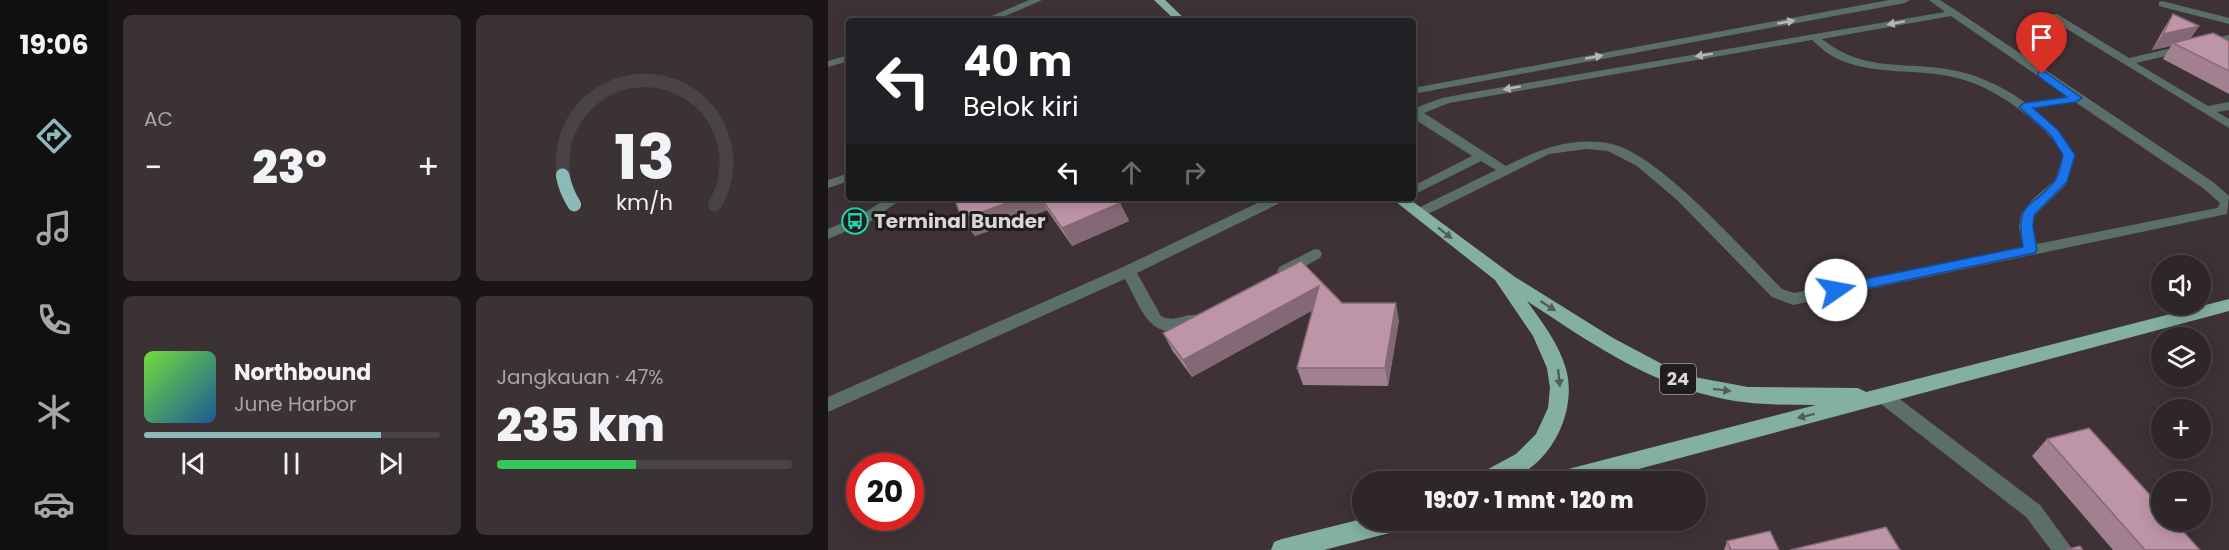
<!DOCTYPE html>
<html lang="id">
<meta charset="utf-8">
<style>
:root{--surface:#2e2629;--page:#3a3235;--text:#f1f3f6;--muted:#a7a5a8;--line:#494346;--accent:#8bbbb9}
body{margin:0;font-family:Poppins,sans-serif;background:var(--page);color:var(--text);height:100vh;display:flex;flex-direction:column;font-size:22px;white-space:nowrap}
*{box-sizing:border-box;margin:0}
p{font-size:20px;color:var(--muted)}
.icon{flex:none;width:33px;height:33px;fill:none;stroke:currentColor;stroke-width:2;stroke-linecap:round;stroke-linejoin:round}
.map{position:relative;flex:1;overflow:hidden}
.panel{display:flex;flex-direction:column;gap:15px;padding:15px;background:#191517;width:720px}
.panel>*{flex:none}
.hud{position:absolute;left:18px;top:18px;width:570px;height:183px;border-radius:6px;box-shadow:0 3px 15px #0003,0 0 0 2px var(--line);background:#202124;color:#fff;overflow:hidden}
.buttons{position:absolute;left:1323px;top:255px;display:grid;gap:12px}
.buttons a{display:grid;place-items:center;width:60px;height:60px;border-radius:50%;background:var(--surface);box-shadow:0 3px 15px #0003,0 0 0 2px var(--line);font-size:30px}
.speed{position:absolute;left:18px;top:453px;display:flex;gap:12px;font-size:30px;font-weight:700;text-align:center}
.speed>*{display:grid;place-content:center;width:78px;height:78px;border-radius:50%;background:var(--surface);box-shadow:0 3px 15px #0003,0 0 0 2px var(--line);line-height:1}
.speed .limit{border:9px solid #d22;background:#fff;color:#111}
.pin{position:absolute;display:grid;place-items:center;width:51px;height:51px;color:#fff;margin:-62px -26px;border-radius:50% 50% 50% 0;rotate:-45deg;box-shadow:0 0 6px #0007}
.pin .icon{rotate:45deg}
.me{position:absolute;width:66px;margin:-33px;rotate:78deg;stroke-linejoin:round;filter:drop-shadow(0 0 4px #0008)}
.turn{display:flex;align-items:center;gap:21px;height:126px;padding:0 18px;font-size:27px}
.turn .icon{width:78px;height:78px;stroke-width:2.5}
.turn b{display:block;font-size:42px;line-height:51px}
.lanes{display:flex;align-items:center;height:57px;padding:0 18px;background:#0003;justify-content:center;gap:30px;direction:ltr}
.lanes .off{opacity:.35}
.big{font-size:45px;font-weight:800;line-height:1.1}
.panel .tile{flex:1;display:flex;flex-direction:column;justify-content:center;gap:9px;min-width:0;padding:0 21px;border-radius:9px;background:var(--page)}
.panel .dial{align-items:center;gap:0}
.dial svg{height:156px;overflow:visible;fill:none;stroke:var(--line);stroke-width:7;stroke-linecap:round;text-anchor:middle}
.dial text{fill:var(--text);stroke:none}
.song{display:flex;align-items:center;gap:18px}
.cover{width:72px;height:72px;border-radius:9px;background:linear-gradient(135deg,hsl(100 70% 55%),hsl(210 70% 35%))}
.played{height:6px;border-radius:3px;background:linear-gradient(90deg,var(--accent) 80%,var(--line) 80%)}
.keys{display:flex;justify-content:space-around;direction:ltr}
.heat{display:flex;justify-content:space-between;align-items:center;font-size:33px;direction:ltr}
.charge{height:9px;border-radius:4px;background:linear-gradient(90deg,#34c759 47%,var(--line) 0)}
.panel .tiles{flex:1;display:grid;gap:15px;grid-template-columns:repeat(2,1fr)}
.trip{position:absolute;left:524px;top:471px;width:354px;height:60px;border-radius:30px;background:var(--surface);box-shadow:0 3px 15px #0003,0 0 0 2px var(--line);font-weight:800;line-height:60px;text-align:center}
main{display:flex;flex:1;min-height:0}
.tabs{display:flex;flex-direction:column;width:108px;justify-content:space-around;align-items:center;background:#120f10;color:var(--muted)}
.tabs .icon{width:42px;height:42px}
.tabs .active{color:var(--accent)}
.tabs b{font-size:27px;color:var(--text)}
.map>svg:first-child{display:block}
</style>
<main>
<nav class="tabs">
<b>19:06</b>
<svg class="icon active" aria-label="directions" viewBox="0 0 24 24"><path d="M12 3l9 9-9 9-9-9zM9 14v-3h6M13 9l2 2-2 2"/></svg>
<svg class="icon" aria-label="music" viewBox="0 0 24 24"><path d="M9 18V5l10-2v13"/><circle cx="6" cy="18" r="3"/><circle cx="16" cy="16" r="3"/></svg>
<svg class="icon" aria-label="phone" viewBox="0 0 24 24"><path d="M5 4h4l2 5-3 2q2 4 5 5l2-3 5 2v4C11 20 4 13 5 4z"/></svg>
<svg class="icon" aria-label="climate" viewBox="0 0 24 24"><path d="M12 3v18M4 7l16 10M4 17L20 7"/></svg>
<svg class="icon" aria-label="car" viewBox="0 0 24 24"><path d="M5 17H2v-5l4-1 3-4h7l3 4 3 1v5h-3M9 17h6M6 11h13"/><circle cx="7" cy="17" r="2"/><circle cx="17" cy="17" r="2"/></svg>
</nav>
<section class="panel">
<div class="tiles">
<div class="tile"><p>AC</p>
<div class="heat"><a>−</a><b class="big">23°</b><a>+</a></div>
</div>
<div class="tile dial"><svg viewBox="0 0 100 80">
<path d="M14 69A42 42 0 1 1 86 69"/>
<path d="M14 69A42 42 0 0 1 8 54" stroke="#8bbbb9"/>
<text x="50" y="56" font-size="32" font-weight="700">13</text>
<text x="50" y="72" font-size="11">km/h</text>
</svg></div>
<div class="tile">
<div class="song"><i class="cover"></i><div><b>Northbound</b><p>June Harbor</p></div></div>
<div class="played"></div>
<div class="keys"><svg class="icon" aria-label="previous" viewBox="0 0 24 24"><path d="M18 5L8 12l10 7zM5 5v14"/></svg><svg class="icon" aria-label="pause" viewBox="0 0 24 24"><path d="M8 5v14M16 5v14"/></svg><svg class="icon" aria-label="next" viewBox="0 0 24 24"><path d="M6 5l10 7-10 7zM19 5v14"/></svg></div>
</div>
<div class="tile"><p>Jangkauan · 47%</p><b class="big">235 km</b><div class="charge"></div></div>
</div>
</section>
<div class="map">
<svg width="1401" height="550" viewBox="0 0 1401 550">
<rect width="100%" height="100%" fill="#3e3237"/>
<g fill="none" stroke-linecap="round" stroke-linejoin="round">
<path fill="#5b6e68" fill-rule="evenodd" d="M 201,0 L 214,0 L 166,21 L 152,21 Z
M 1061,0 L 1082,0 L 1077,3 L 585,94 L 585,88 Z
M 1101,0 L 1112,0 L 1129,11 L 1385,182 L 1401,196 L 1399,214 L 965,305 L 944,297 L 849,200 L 809,166 L 780,151 L 758,149 L 721,154 L 596,216 L 586,216 L 584,213 L 586,210 L 668,170 L 653,161 L 585,195 L 585,186 L 644,156 L 591,122 L 585,116 L 585,105 L 590,107 L 614,98 L 646,92 L 1117,12 ZM 1123,16 L 1239,96 L 1198,103 C 1174,86 1147,73 1118,69 C 1071,62 1034,71 994,39 ZM 984,40 C 992,47 1000,55 1010,59 C 1047,76 1090,68 1129,78 C 1155,84 1180,100 1201,117 C 1215,129 1227,139 1235,155 L 1227,180 L 1205,199 L 1193,214 L 1191,227 L 1195,247 L 966,293 L 954,289 C 917,252 832,155 784,144 C 744,136 712,149 678,166 L 596,113 L 621,103 ZM 1247,102 L 1375,188 L 1392,203 L 1389,208 L 1209,244 L 1205,227 L 1207,215 L 1238,185 L 1247,155 L 1231,131 L 1205,109 Z
M 1334,1 L 1401,18 L 1401,24 L 1331,6 L 1331,2 Z
M 1221,14 L 1229,14 L 1301,58 L 1401,35 L 1401,41 L 1308,63 L 1380,106 L 1401,102 L 1401,110 L 1389,112 L 1401,119 L 1401,128 L 1221,18 Z
M 21,55 L 21,61 L 0,67 L 0,61 Z
M 21,173 L 21,181 L 0,188 L 0,180 Z
M 59,198 L 75,198 L 43,221 L 0,239 L 0,229 L 33,215 Z
M 440,198 L 458,198 L 456,201 L 309,273 L 333,316 C 347,324 359,311 373,316 L 375,320 L 373,324 C 323,346 317,316 297,279 L 0,412 L 0,397 L 295,267 Z
M 487,249 L 492,250 L 494,254 L 492,258 L 461,275 L 451,275 L 449,271 L 451,267 Z
M 1055,389 L 1061,391 L 1212,505 L 1245,550 L 1223,550 L 1198,517 L 1049,401 L 1046,396 L 1049,391 Z"/>
<path fill="#84b0a2" fill-rule="evenodd" d="M 326,0 L 337,0 L 359,21 L 348,21 Z
M 563,198 L 580,198 L 687,277 L 785,338 L 836,365 L 866,377 L 920,387 L 1030,388 L 1038,392 L 1401,299 L 1401,311 L 762,482 L 715,482 L 718,475 L 725,473 L 988,405 C 953,405 917,405 883,396 C 815,380 757,339 699,301 C 714,322 731,344 738,369 C 750,412 722,467 678,481 C 669,484 655,482 646,482 L 649,475 L 688,454 L 708,434 L 720,408 L 722,388 L 719,368 L 705,336 L 667,280 Z
M 534,519 L 584,520 L 581,527 L 573,530 L 496,550 L 443,550 L 446,542 L 454,539 Z"/>
</g>
<path fill="#a38090" d="M 1345,14 L 1371,26 L 1362,39 L 1401,41 L 1401,94 L 1335,59 L 1343,46 L 1324,50 L 1335,30 Z
M 126,198 L 288,198 L 292,203 L 301,221 L 244,246 L 219,210 L 147,236 L 134,219 Z
M 514,303 L 571,320 L 560,386 L 475,385 L 469,368 L 485,310 L 364,377 L 344,350 L 335,333 Z
M 1219,439 L 1372,550 L 1285,550 L 1204,456 Z
M 899,541 L 951,550 L 896,550 Z"/>
<path fill="#856875" d="M 1371,26 L 1360,42 L 1345,43 L 1343,46 L 1324,50 L 1335,34 Z
M 193,198 L 213,198 L 219,210 L 147,236 L 134,219 Z
M 292,203 L 301,221 L 244,246 L 234,228 Z
M 491,286 L 496,304 L 364,377 L 355,360 Z
M 568,303 L 571,320 L 560,386 L 557,368 Z"/>
<path fill="#be95a7" stroke="#856875" stroke-width="1.5" d="M 1345,14 L 1371,26 L 1335,34 Z
M 1385,33 L 1401,41 L 1401,71 L 1345,43 Z
M 126,198 L 193,198 L 134,219 Z
M 213,198 L 288,198 L 292,203 L 234,228 Z
M 473,261 L 514,303 L 568,303 L 557,368 L 469,368 L 491,286 L 355,360 L 335,333 Z
M 1261,428 L 1334,508 L 1334,520 L 1345,520 L 1372,550 L 1317,550 L 1219,439 Z
M 1058,527 L 1072,550 L 962,550 Z
M 942,531 L 951,550 L 903,550 L 899,541 Z
M 1252,546 L 1255,550 L 1237,550 Z"/>
<defs><path id="oneway-solid" d="M-6-.8H1V-3.2L6.5 0L1 3.2V.8H-6Z" transform="scale(1.5)"/></defs>
<g fill="#b5b6b6">
<use href="#oneway-solid" transform="translate(958 22) rotate(-10)"/>
<use href="#oneway-solid" transform="translate(1068 23) rotate(170)"/>
<use href="#oneway-solid" transform="translate(876 55) rotate(171)"/>
<use href="#oneway-solid" transform="translate(766 57) rotate(-10)"/>
<use href="#oneway-solid" transform="translate(684 88) rotate(170)"/>
</g>
<g fill="#4e5f59">
<use href="#oneway-solid" transform="translate(617 233) rotate(38)"/>
<use href="#oneway-solid" transform="translate(720 306) rotate(33)"/>
<use href="#oneway-solid" transform="translate(731 378) rotate(84)"/>
<use href="#oneway-solid" transform="translate(894 390) rotate(7)"/>
<use href="#oneway-solid" transform="translate(978 416) rotate(166)"/>
</g>
<path fill="#1a73e8" stroke="#114b97" stroke-width="1.5" d="M 1210,72 L 1217,72 L 1254,98 L 1248,102 L 1205,108 L 1230,130 L 1247,155 L 1239,182 L 1206,215 L 1205,227 L 1209,250 L 1207,253 L 1008,295 L 1003,294 L 1001,290 L 1008,285 L 1195,247 C 1187,201 1201,211 1226,182 C 1231,176 1233,163 1235,155 L 1222,134 L 1191,107 L 1196,103 L 1239,97 L 1210,76 Z"/>
<defs>
<g id="bus-ring" transform="scale(1.35)"><circle r="9.5" fill="#211c1e" stroke="#20d5b0" stroke-width="1.5"/><path d="M-5-6H5V4H4V6H2V4H-2V6H-4V4H-5ZM-3.5-4V0h7V-4ZM-3.5 1.2v1.5H-2V1.2ZM2 1.2v1.5H3.5V1.2Z" fill="#20d5b0"/></g>
</defs>
<g fill-rule="evenodd">
<use href="#bus-ring" x="27" y="221"/>
</g>
<g text-anchor="middle" stroke-width="6" stroke-linejoin="round" paint-order="stroke">
<rect fill="#211c1e" stroke="#a49ea0" stroke-width="1.5" x="832" y="364" width="36" height="30" rx="4.5"/>
<g font-size="18" font-weight="bold" fill="#dcd5d8">
<text x="850" y="385">24</text>
</g>
<g font-size="20" font-weight="bold" fill="#dcd5d8" stroke="#211c1e" text-anchor="start">
<text x="46" y="228">Terminal Bunder</text>
</g>
</g>
</svg>
<div class="buttons">
<a><svg class="icon" aria-label="sound" viewBox="0 0 24 24"><path d="M4 9h4l5-4v14l-5-4H4zM17 9q2 3 0 6"/></svg></a>
<a><svg class="icon" aria-label="layers" viewBox="0 0 24 24"><path d="M12 4l9 5-9 5-9-5zM3 14l9 5 9-5"/></svg></a>
<a>+</a>
<a>−</a>
</div>
<div class="speed"><div class="limit">20</div></div>
<div class="pin" style="left:1214px;top:74px;background:#d93025"><svg class="icon" aria-label="arrive" viewBox="0 0 24 24"><path d="M6 21V4h12l-3 4 3 4H6"/></svg></div>
<svg class="me" style="left:1008px;top:290px" viewBox="-20 -20 40 40"><circle r="19" fill="#fff"/><path d="M0-13L10 11 0 6-10 11z" fill="#1a73e8"/></svg>
<div class="trip">19:07 · 1 mnt · 120 m</div>
<div class="hud">
<div class="turn"><svg class="icon" aria-label="left" viewBox="0 0 24 24"><path d="M17 20v-9H6M10 6l-5 5 5 5"/></svg><div><b>40 m</b>Belok kiri</div></div>
<div class="lanes"><svg class="icon" aria-label="left" viewBox="0 0 24 24"><path d="M17 20v-9H6M10 6l-5 5 5 5"/></svg><svg class="icon off" aria-label="ahead" viewBox="0 0 24 24"><path d="M12 20V5M6 11l6-6 6 6"/></svg><svg class="icon off" aria-label="right" viewBox="0 0 24 24"><path d="M7 20v-9h11M14 6l5 5-5 5"/></svg></div>
</div>
</div>
</main>
